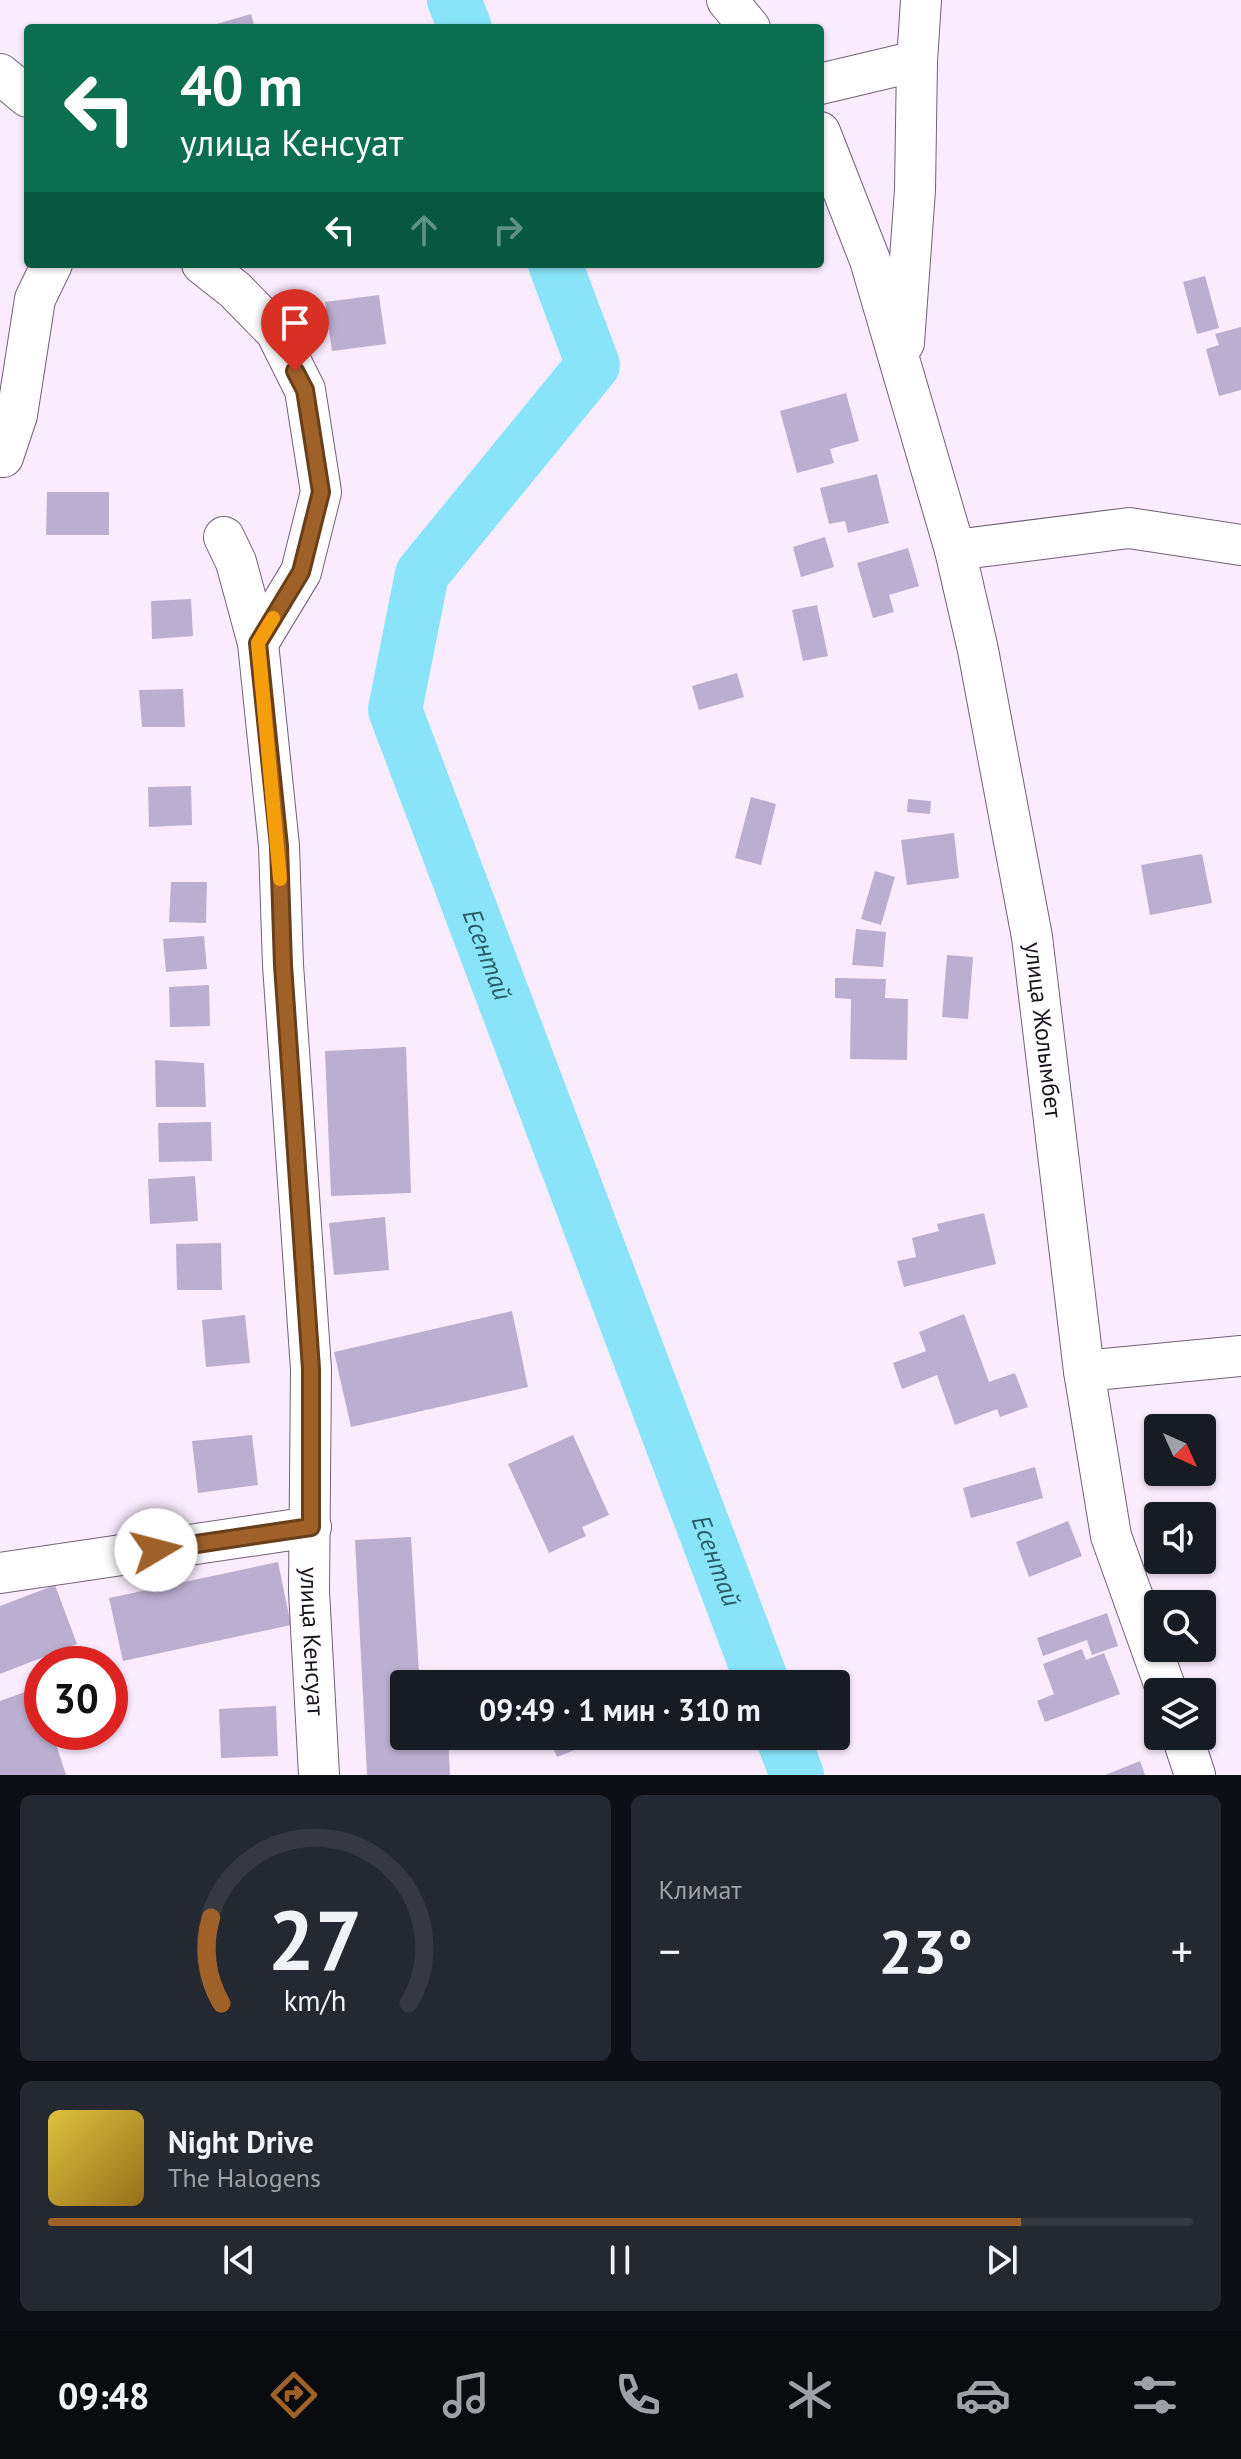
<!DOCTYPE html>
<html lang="ru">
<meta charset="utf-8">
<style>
:root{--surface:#171b24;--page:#242831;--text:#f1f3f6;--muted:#9ea1a6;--line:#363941;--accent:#a06128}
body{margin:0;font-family:"PT Sans",sans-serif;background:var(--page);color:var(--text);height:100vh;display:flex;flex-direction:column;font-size:30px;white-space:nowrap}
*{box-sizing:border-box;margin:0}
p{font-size:26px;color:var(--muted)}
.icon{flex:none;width:44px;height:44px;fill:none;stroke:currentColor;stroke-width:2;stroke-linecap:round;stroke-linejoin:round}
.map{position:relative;height:1775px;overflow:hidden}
.sheet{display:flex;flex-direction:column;gap:20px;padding:20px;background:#0d0f14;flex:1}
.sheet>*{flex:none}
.banner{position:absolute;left:24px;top:24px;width:800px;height:244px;border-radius:8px;box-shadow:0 2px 6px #0004;background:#0b6e4f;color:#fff;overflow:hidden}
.needle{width:52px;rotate:135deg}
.tools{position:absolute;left:1144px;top:1414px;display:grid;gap:16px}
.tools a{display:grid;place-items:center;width:72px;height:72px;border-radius:8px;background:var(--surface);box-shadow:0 2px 6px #0004;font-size:40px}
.speed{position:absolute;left:24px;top:1646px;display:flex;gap:16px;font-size:40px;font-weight:700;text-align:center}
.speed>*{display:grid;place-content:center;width:104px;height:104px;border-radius:50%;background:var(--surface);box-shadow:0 2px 6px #0004;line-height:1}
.speed .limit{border:12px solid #d22;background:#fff;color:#111}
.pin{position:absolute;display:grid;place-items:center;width:68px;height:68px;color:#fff;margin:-82px -34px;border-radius:50% 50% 50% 0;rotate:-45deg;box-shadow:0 0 8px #0007}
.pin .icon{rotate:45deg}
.me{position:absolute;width:88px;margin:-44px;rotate:82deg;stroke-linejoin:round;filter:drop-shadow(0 0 6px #0008)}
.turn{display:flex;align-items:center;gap:28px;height:168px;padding:0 24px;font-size:36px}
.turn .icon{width:104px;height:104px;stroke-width:2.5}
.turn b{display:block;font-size:56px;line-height:68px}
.lanes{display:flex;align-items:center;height:76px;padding:0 24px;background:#0003;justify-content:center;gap:40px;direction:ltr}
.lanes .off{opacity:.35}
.big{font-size:60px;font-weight:700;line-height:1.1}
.sheet .card{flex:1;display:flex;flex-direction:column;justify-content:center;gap:12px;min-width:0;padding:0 28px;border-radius:12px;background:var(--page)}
.sheet .dial{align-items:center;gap:0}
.dial svg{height:208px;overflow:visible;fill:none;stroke:var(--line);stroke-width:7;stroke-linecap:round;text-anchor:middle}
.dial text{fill:var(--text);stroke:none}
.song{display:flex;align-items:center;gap:24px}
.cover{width:96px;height:96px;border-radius:12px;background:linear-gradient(135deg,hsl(50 70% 55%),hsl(40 70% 35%))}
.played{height:8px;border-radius:4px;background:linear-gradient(90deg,var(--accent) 85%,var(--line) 85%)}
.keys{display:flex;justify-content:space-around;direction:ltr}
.heat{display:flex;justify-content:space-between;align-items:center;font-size:44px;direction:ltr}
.sheet .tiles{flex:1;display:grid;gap:20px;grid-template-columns:1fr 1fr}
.card:last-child{grid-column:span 2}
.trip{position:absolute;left:390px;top:1670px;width:460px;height:80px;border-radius:8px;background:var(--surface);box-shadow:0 2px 6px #0004;font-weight:700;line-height:80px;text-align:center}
.tab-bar{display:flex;height:128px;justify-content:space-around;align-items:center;background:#090b0e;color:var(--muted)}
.tab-bar .icon{width:56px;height:56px}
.tab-bar .current{color:var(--accent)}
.tab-bar b{font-size:36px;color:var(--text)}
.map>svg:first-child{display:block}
</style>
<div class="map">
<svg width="1241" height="1775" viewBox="0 0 1241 1775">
<rect width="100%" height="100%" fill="#faebfe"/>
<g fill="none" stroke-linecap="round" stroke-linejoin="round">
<g stroke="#89e4f9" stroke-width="54">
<path d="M 454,0 L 465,28"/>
<path id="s1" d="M 555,264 L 593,365 L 422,574 L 395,710 L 763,1684"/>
<path d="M 782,1736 L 797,1775"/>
</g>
</g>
<path fill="#bbafd1" d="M 251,14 L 255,28 L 206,28 L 206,27 Z
M 1205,276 L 1219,328 L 1197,334 L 1183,282 Z
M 379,295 L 386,344 L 332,351 L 325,302 Z
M 1241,327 L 1241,390 L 1219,396 L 1206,349 L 1219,345 L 1215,334 Z
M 846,393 L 859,441 L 830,449 L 834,463 L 797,473 L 780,411 Z
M 877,474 L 889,523 L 848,533 L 845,521 L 829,524 L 820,488 Z
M 47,492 L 109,492 L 109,535 L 46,535 Z
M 825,537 L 834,567 L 801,577 L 793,547 Z
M 908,548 L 919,586 L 889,595 L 894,612 L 873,618 L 857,563 Z
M 191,599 L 193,636 L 152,639 L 151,601 Z
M 817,605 L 828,656 L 803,661 L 792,610 Z
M 737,673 L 744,697 L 699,710 L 692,686 Z
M 183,689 L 185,727 L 142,727 L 139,690 Z
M 191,786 L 192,825 L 149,827 L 148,787 Z
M 751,797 L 776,804 L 761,865 L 735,858 Z
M 908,799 L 931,801 L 930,814 L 907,812 Z
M 954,833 L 959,878 L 907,885 L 901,840 Z
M 1202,854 L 1212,903 L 1150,915 L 1141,865 Z
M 875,871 L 895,877 L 881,925 L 861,919 Z
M 171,882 L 207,882 L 206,923 L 169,922 Z
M 856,929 L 886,932 L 883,967 L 852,965 Z
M 204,936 L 207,969 L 166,972 L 163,939 Z
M 947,955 L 973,957 L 968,1019 L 942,1017 Z
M 835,978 L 886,979 L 885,998 L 908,999 L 907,1060 L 850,1059 L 851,999 L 835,998 Z
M 209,985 L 210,1026 L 170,1027 L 169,987 Z
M 406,1047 L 411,1193 L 331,1196 L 325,1051 Z
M 155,1060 L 204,1063 L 206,1107 L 156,1107 Z
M 211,1122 L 212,1161 L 159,1162 L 158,1123 Z
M 195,1176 L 198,1221 L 150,1224 L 148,1179 Z
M 984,1213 L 996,1264 L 904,1287 L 897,1261 L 916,1257 L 912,1238 L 939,1231 L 937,1224 Z
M 385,1217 L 389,1270 L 334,1275 L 329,1223 Z
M 221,1243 L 222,1290 L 177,1290 L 176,1244 Z
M 512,1311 L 528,1387 L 351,1427 L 334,1352 Z
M 964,1314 L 989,1382 L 1015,1373 L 1028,1407 L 1000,1417 L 997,1409 L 955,1425 L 937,1375 L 902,1389 L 893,1363 L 926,1351 L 919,1332 Z
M 245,1315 L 250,1363 L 206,1367 L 202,1320 Z
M 252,1435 L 258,1485 L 198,1493 L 192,1441 Z
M 573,1435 L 609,1515 L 582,1527 L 586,1536 L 549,1553 L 508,1464 Z
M 1035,1467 L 1043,1498 L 971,1518 L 963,1488 Z
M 1068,1521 L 1082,1556 L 1029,1577 L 1016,1542 Z
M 411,1537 L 419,1673 L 445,1672 L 445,1684 L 404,1684 L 404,1736 L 448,1736 L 450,1775 L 367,1775 L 355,1540 Z
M 278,1562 L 291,1625 L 123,1661 L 109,1598 Z
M 55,1585 L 77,1644 L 0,1674 L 0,1606 Z
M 1107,1613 L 1118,1646 L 1092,1655 L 1087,1640 L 1043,1656 L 1037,1638 Z
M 1082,1649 L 1086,1660 L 1104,1653 L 1120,1694 L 1045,1722 L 1037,1701 L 1054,1694 L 1043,1664 Z
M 36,1688 L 42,1705 L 42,1732 L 52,1732 L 66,1775 L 0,1775 L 0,1701 Z
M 276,1706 L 278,1756 L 221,1758 L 219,1709 Z
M 548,1736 L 610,1736 L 557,1757 Z
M 1140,1761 L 1145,1775 L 1105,1775 Z"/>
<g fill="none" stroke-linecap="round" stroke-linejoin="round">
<g stroke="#745f7a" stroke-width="42">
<g id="minor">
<path d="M 727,0 L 750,28"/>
<path d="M 0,74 L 28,97"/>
<path d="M 820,84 L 917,61"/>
<path id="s2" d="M 820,132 L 870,260 L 955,550 L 978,650 L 1032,937 L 1084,1371 L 1111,1536 L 1167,1692"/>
<path d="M 202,264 L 235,290 L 276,332 L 305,390 L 321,492 L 301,572 L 258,643"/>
<path d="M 904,343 L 915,190 L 917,61 L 921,0"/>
<path d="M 3,457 L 17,415 L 35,299 L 52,264"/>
<path id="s3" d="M 224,537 L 236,562 L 258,643 L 279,846 L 283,965 L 311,1369 L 309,1591 L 319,1775"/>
<path d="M 955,550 L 1129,528 L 1241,545"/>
<path d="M 1084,1371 L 1241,1356"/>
<path d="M 0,1573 L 311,1527"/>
<path d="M 1182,1736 L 1195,1775"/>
</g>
</g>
<use href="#minor" stroke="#fff" stroke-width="40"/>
</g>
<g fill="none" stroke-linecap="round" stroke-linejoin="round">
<g stroke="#683f1a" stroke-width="20">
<path id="route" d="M 156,1550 L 311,1527 L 311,1369 L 283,965 L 279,846 L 258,643 L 301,572 L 321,492 L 305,390 L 295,371"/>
</g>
<use href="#route" stroke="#a06128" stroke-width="14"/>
<path stroke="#f59e0b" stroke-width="14" d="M 273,618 L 258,643 L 280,879"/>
</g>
<g text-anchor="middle" stroke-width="6" stroke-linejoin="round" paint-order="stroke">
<g font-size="24" fill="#1a121d" stroke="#faebfe">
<text dy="8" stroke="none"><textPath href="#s2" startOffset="928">улица Жолымбет</textPath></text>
<text dy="8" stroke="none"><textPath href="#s3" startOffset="1112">улица Кенсуат</textPath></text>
</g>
<g font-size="26" font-style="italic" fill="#285c67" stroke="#faebfe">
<text dy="9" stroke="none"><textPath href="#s1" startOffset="778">Есентай</textPath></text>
<text dy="9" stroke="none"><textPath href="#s1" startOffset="1426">Есентай</textPath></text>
</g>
</g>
</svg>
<div class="tools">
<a><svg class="needle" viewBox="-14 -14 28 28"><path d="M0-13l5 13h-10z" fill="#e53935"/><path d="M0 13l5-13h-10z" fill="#9ea1a6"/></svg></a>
<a><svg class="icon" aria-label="sound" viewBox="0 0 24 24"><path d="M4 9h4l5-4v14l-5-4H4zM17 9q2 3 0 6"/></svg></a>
<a><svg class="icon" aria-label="search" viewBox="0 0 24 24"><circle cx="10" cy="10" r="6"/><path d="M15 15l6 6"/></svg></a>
<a><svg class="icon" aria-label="layers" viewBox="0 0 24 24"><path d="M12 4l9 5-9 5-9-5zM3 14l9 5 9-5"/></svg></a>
</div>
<div class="speed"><div class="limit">30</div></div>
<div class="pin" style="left:295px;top:371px;background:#d93025"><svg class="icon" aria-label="arrive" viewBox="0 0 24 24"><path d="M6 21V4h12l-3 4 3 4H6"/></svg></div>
<svg class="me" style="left:156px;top:1550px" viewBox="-20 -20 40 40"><circle r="19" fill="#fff"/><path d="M0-13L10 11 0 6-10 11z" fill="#a06128"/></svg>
<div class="trip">09:49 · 1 мин · 310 m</div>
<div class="banner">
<div class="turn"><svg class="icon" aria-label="left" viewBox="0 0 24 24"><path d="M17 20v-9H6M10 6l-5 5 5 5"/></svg><div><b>40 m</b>улица Кенсуат</div></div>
<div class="lanes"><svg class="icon" aria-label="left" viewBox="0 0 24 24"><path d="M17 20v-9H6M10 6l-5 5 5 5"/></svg><svg class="icon off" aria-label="ahead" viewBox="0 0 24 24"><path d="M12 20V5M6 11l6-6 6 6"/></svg><svg class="icon off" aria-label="right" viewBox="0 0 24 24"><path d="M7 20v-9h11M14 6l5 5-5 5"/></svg></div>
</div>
</div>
<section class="sheet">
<div class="tiles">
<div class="card dial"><svg viewBox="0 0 100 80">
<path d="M14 69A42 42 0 1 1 86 69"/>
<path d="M14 69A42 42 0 0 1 10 36" stroke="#a06128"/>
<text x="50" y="56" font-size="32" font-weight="700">27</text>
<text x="50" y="72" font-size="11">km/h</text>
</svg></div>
<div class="card"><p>Климат</p>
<div class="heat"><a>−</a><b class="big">23°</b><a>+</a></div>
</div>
<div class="card">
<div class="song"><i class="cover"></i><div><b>Night Drive</b><p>The Halogens</p></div></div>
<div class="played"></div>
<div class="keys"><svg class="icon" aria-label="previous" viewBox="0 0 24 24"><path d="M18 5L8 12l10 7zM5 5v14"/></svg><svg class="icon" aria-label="pause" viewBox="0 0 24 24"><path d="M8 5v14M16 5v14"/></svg><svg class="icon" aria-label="next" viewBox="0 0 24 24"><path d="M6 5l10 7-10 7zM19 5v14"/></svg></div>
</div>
</div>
</section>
<nav class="tab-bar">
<b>09:48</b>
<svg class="icon current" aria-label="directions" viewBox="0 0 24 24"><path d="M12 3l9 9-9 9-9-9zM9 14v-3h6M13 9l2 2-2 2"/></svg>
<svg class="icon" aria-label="music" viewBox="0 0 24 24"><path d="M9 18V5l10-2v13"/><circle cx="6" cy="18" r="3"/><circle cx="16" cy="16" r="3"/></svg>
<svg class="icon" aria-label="phone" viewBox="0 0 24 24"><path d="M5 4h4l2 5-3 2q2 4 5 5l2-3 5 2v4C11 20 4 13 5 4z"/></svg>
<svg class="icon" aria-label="climate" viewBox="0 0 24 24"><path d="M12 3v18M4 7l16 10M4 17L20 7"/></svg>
<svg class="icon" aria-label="car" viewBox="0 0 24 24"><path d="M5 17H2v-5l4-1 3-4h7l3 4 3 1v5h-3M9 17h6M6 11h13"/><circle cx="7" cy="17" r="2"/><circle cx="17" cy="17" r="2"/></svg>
<svg class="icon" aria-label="filters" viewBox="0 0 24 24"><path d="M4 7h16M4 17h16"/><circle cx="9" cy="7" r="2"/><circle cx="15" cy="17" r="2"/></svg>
</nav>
